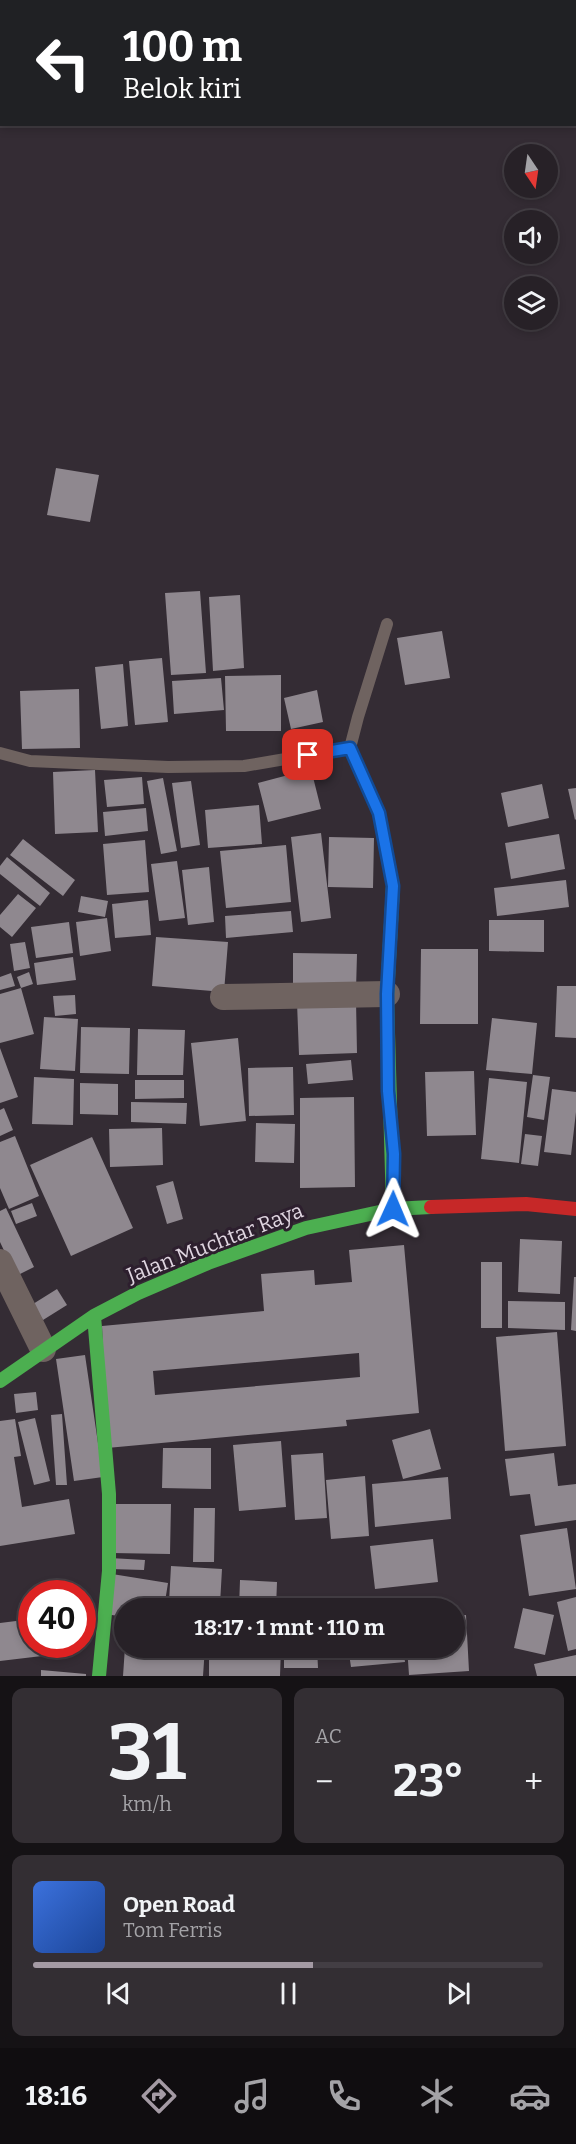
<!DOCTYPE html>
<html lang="id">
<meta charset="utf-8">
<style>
:root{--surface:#272127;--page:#332e33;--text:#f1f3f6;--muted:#a4a3a7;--line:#433e44;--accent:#a49aa4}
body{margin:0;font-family:Bitter,serif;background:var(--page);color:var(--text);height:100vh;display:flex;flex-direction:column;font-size:22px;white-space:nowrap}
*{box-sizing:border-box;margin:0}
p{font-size:20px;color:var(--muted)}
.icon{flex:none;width:33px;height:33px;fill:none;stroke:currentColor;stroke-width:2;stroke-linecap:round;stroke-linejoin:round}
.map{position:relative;height:1676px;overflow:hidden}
.side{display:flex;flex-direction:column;gap:12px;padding:12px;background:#151215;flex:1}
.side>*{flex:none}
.banner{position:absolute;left:0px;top:0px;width:576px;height:126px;box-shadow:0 3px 9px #0003,0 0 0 2px var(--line);background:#202124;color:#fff;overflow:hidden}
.needle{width:39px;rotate:167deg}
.fabs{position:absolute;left:504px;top:144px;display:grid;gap:12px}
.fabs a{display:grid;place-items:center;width:54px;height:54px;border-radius:50%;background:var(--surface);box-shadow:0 3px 9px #0003,0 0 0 2px var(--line);font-size:30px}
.speed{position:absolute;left:18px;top:1580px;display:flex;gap:12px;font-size:30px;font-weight:700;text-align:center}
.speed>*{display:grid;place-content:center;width:78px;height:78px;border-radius:50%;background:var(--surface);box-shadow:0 3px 9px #0003,0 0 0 2px var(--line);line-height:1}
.speed .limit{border:9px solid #d22;background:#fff;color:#111}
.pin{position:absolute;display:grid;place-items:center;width:51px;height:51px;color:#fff;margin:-26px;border-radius:12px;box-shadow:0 3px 9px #0006}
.me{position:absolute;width:66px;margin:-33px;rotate:1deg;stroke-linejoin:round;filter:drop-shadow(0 0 4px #0008)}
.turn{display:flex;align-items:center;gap:21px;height:126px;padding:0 24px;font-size:27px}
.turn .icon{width:78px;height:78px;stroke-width:2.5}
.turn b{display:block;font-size:42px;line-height:51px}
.big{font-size:45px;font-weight:700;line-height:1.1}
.side .tile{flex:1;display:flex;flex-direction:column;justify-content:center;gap:9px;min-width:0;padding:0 21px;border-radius:12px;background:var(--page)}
.side .dial{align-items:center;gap:0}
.dial b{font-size:78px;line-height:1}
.song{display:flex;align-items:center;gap:18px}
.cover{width:72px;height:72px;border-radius:9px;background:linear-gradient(135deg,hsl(220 70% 55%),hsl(220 70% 35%))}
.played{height:6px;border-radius:3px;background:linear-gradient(90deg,var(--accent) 55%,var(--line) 55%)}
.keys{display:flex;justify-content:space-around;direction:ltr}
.heat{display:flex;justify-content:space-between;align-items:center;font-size:33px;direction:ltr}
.side .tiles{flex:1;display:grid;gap:12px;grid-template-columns:1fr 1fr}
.tile:last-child{grid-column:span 2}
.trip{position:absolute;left:114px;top:1598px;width:351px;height:60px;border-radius:30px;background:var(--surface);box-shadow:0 3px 9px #0003,0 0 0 2px var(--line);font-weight:700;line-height:60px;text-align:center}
.dock{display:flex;height:96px;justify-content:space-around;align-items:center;background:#100d10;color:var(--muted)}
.dock .icon{width:42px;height:42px}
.dock .on{color:var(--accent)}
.dock b{font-size:27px;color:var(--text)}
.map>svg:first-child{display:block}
</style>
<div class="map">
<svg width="576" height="1676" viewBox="0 0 576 1676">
<rect width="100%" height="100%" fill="#342c34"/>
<path fill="#8f888f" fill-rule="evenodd" d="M 56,468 L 99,475 L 90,522 L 47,515 Z
M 200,591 L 206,673 L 171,675 L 165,593 Z
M 240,595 L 244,668 L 213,671 L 209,597 Z
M 442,631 L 450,678 L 405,685 L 397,638 Z
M 162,658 L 168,722 L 135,725 L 129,661 Z
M 123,664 L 128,726 L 101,729 L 95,667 Z
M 281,675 L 281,731 L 226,731 L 225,676 Z
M 221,678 L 224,710 L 174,714 L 172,681 Z
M 79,689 L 80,748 L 22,749 L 20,691 Z
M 317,690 L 323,722 L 291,729 L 284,698 Z
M 311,769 L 321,809 L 268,822 L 258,783 Z
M 95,770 L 98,832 L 55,834 L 53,772 Z
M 142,777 L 144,804 L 107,807 L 104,780 Z
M 163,778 L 177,851 L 161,854 L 147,781 Z
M 191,781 L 200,845 L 181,848 L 172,783 Z
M 542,784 L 549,818 L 508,827 L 501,793 Z
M 576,788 L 576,819 L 575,820 L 568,789 Z
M 259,805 L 262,844 L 208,848 L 205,810 Z
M 146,808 L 148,831 L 105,836 L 103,812 Z
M 321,833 L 331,918 L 301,922 L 291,837 Z
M 559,834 L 565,869 L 511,879 L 505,843 Z
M 329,837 L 374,838 L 373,888 L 328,887 Z
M 23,839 L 75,880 L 63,896 L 10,855 Z
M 145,840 L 149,892 L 107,895 L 103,844 Z
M 286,845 L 291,902 L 226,908 L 220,851 Z
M 7,857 L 50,893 L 40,906 L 0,874 L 0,866 Z
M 177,861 L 185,918 L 159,921 L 151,864 Z
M 209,867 L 214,922 L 188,925 L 182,870 Z
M 566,880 L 569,907 L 497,916 L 494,888 Z
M 18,894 L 36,908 L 12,937 L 0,927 L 0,915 Z
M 81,896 L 108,901 L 105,917 L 78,912 Z
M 148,900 L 151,935 L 115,938 L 112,904 Z
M 291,911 L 293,932 L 226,938 L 225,916 Z
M 107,918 L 111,951 L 80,956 L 76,922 Z
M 489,920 L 544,920 L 544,952 L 489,951 Z
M 69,922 L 73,953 L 36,958 L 31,927 Z
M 156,937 L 228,942 L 224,992 L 152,986 Z
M 25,942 L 30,968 L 14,971 L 10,944 Z
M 421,949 L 478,949 L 478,1024 L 420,1024 Z
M 293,953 L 357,954 L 356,990 L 293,989 Z
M 73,957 L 76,980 L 37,985 L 34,963 Z
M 29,972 L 33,984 L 21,988 L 17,977 Z
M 11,973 L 15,986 L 0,990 L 0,977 Z
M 557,986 L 576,986 L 576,1038 L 555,1037 Z
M 21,988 L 34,1034 L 0,1043 L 0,994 Z
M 75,995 L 76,1014 L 55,1016 L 53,996 Z
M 356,1000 L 357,1053 L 299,1055 L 297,1002 Z
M 44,1017 L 78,1019 L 75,1071 L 40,1069 Z
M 492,1018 L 537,1023 L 532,1074 L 486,1070 Z
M 81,1027 L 130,1028 L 129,1074 L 80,1073 Z
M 138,1029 L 185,1030 L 183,1075 L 137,1075 Z
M 238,1038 L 246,1121 L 200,1126 L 191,1043 Z
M 0,1048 L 18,1097 L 0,1103 Z
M 351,1060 L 353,1080 L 308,1084 L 306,1064 Z
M 293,1067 L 294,1115 L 249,1116 L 248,1068 Z
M 474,1071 L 476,1135 L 427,1136 L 425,1072 Z
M 533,1075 L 550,1077 L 544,1120 L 527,1117 Z
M 34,1077 L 74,1079 L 73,1125 L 32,1124 Z
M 489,1078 L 527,1082 L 519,1163 L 481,1159 Z
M 135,1080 L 184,1080 L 184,1098 L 135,1099 Z
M 80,1083 L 118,1084 L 118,1115 L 80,1114 Z
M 552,1089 L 576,1092 L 576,1112 L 571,1155 L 544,1152 Z
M 354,1097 L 355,1187 L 300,1188 L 300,1098 Z
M 131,1102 L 187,1103 L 186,1124 L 131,1122 Z
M 4,1108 L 13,1130 L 0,1136 L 0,1110 Z
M 256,1123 L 295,1124 L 294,1163 L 255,1162 Z
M 162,1128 L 163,1165 L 110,1167 L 109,1129 Z
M 525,1134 L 542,1136 L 538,1166 L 521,1164 Z
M 15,1136 L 39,1196 L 9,1209 L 0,1188 L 0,1142 Z
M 92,1137 L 133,1228 L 71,1256 L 30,1165 Z
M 173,1181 L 183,1219 L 167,1224 L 156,1186 Z
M 32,1203 L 37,1216 L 16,1224 L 11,1211 Z
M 6,1208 L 34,1267 L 16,1276 L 0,1242 L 0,1211 Z
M 520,1239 L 562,1241 L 560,1294 L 518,1292 Z
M 404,1245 L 419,1413 L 346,1420 L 347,1426 L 107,1448 L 102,1326 L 264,1311 L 261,1274 L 314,1270 L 315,1285 L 352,1282 L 349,1250 ZM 359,1353 L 360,1377 L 155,1395 L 153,1371 Z
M 481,1262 L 502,1262 L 502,1328 L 481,1328 Z
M 574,1277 L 576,1277 L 576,1331 L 571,1330 Z
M 57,1289 L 67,1305 L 43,1320 L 33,1304 Z
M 508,1301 L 565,1302 L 565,1330 L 508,1328 Z
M 557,1332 L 566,1446 L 505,1451 L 496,1337 Z
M 85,1355 L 103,1477 L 74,1481 L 56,1359 Z
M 36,1392 L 38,1410 L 16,1413 L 14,1394 Z
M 62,1414 L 67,1485 L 56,1485 L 51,1415 Z
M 35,1418 L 50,1481 L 34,1485 L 18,1422 Z
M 15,1419 L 21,1456 L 14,1457 L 22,1507 L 69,1499 L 75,1534 L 0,1546 L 0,1421 Z
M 430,1429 L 441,1469 L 403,1479 L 392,1440 Z
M 281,1441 L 286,1507 L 239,1511 L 233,1445 Z
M 163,1448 L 211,1448 L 211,1489 L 162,1488 Z
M 323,1453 L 327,1518 L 295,1520 L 291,1455 Z
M 554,1453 L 558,1486 L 576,1484 L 576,1520 L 535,1526 L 530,1494 L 510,1496 L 505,1459 Z
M 365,1476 L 369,1536 L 331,1539 L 326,1480 Z
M 448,1477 L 451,1519 L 375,1527 L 372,1484 Z
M 112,1504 L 171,1504 L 170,1554 L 112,1553 Z
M 194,1508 L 215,1508 L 214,1562 L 193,1562 Z
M 567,1528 L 576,1589 L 529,1596 L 520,1535 Z
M 433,1539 L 438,1582 L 375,1589 L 370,1546 Z
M 110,1558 L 145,1560 L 144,1570 L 110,1569 Z
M 171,1566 L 222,1569 L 220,1604 L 169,1602 Z
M 112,1574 L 168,1583 L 164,1608 L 124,1608 L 124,1617 L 106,1614 Z
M 240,1580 L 277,1582 L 276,1608 L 239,1608 Z
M 576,1597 L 576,1649 L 568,1651 L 557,1602 Z
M 523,1608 L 554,1615 L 545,1655 L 514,1648 Z
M 466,1615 L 469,1671 L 409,1675 L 407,1647 L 454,1647 L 454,1616 Z
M 32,1619 L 32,1644 L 41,1644 L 42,1656 L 0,1661 L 0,1623 Z
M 125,1647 L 205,1647 L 203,1676 L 123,1676 Z
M 209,1647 L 281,1647 L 280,1676 L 209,1676 Z
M 284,1647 L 317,1647 L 318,1668 L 284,1668 Z
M 348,1647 L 403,1647 L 405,1662 L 351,1667 Z
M 576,1655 L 576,1676 L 537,1676 L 534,1664 Z
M 41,1670 L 86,1674 L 86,1676 L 41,1676 Z"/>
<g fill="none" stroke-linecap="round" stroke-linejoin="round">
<path stroke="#6f6360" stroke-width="12" d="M 387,624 L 358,717 L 350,748 L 379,813 L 393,886
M 0,753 L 30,761 L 168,767 L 244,766 L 350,748"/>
<path stroke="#6f6360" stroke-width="26" d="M 223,997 L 387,994
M 0,1262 L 43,1349"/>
<path stroke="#4caf50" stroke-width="14" d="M 393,886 L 387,997 L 393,1209
M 94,1316 L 109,1494 L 109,1571 L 99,1676
M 0,1381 L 94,1316 L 138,1293 L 208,1263 L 306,1228 L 393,1209 L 431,1207"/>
<path stroke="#c62828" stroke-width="14" d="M 431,1207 L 526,1204 L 576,1209"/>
</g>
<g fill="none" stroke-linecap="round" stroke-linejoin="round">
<g stroke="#114b97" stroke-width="15">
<path id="route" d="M 308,755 L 350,748 L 379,813 L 393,886 L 387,994 L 388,1091 L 394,1154 L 393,1209"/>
</g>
<use href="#route" stroke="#1a73e8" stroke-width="10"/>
</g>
<g text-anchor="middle" stroke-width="6" stroke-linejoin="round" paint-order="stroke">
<g font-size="21" fill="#e0d6e1" stroke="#2d1f2e">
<text transform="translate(215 1243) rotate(-21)" y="7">Jalan Muchtar Raya</text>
</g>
</g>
</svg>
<div class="fabs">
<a><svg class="needle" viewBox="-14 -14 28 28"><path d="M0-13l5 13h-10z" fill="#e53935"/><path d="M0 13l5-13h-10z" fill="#a4a3a7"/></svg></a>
<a><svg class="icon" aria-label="sound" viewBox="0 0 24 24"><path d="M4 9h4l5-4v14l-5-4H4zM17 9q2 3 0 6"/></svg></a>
<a><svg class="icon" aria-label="layers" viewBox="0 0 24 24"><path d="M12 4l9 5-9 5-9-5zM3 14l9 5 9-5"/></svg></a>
</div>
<div class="speed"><div class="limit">40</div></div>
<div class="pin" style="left:308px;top:755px;background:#d93025"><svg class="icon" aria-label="arrive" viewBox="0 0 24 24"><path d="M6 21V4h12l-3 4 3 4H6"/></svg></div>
<svg class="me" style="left:393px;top:1209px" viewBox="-20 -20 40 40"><path d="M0-17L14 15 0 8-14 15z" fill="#1a73e8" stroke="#fff" stroke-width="4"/></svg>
<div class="trip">18:17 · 1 mnt · 110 m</div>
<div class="banner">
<div class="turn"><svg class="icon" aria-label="left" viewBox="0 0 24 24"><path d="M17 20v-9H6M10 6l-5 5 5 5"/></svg><div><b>100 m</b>Belok kiri</div></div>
</div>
</div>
<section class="side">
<div class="tiles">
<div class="tile dial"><b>31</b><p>km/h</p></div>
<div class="tile"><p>AC</p>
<div class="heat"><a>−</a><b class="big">23°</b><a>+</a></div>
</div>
<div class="tile">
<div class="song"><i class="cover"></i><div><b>Open Road</b><p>Tom Ferris</p></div></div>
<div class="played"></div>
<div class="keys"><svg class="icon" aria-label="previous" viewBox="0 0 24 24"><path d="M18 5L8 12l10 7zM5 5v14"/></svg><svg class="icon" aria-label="pause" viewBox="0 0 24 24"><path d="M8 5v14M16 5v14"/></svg><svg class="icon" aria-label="next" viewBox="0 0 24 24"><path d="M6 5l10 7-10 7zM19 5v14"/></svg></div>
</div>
</div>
</section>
<nav class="dock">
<b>18:16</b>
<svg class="icon on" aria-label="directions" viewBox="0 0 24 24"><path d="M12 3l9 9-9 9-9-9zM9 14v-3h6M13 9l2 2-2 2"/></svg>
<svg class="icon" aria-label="music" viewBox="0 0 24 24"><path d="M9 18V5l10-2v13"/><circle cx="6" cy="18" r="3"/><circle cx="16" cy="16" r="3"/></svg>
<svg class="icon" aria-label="phone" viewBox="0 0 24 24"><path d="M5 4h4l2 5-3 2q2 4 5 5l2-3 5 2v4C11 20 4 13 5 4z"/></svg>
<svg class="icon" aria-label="climate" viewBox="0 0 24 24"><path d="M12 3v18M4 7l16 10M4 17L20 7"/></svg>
<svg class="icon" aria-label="car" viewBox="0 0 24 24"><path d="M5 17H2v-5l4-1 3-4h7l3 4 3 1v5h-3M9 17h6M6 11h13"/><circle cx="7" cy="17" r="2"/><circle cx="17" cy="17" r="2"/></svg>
</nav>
